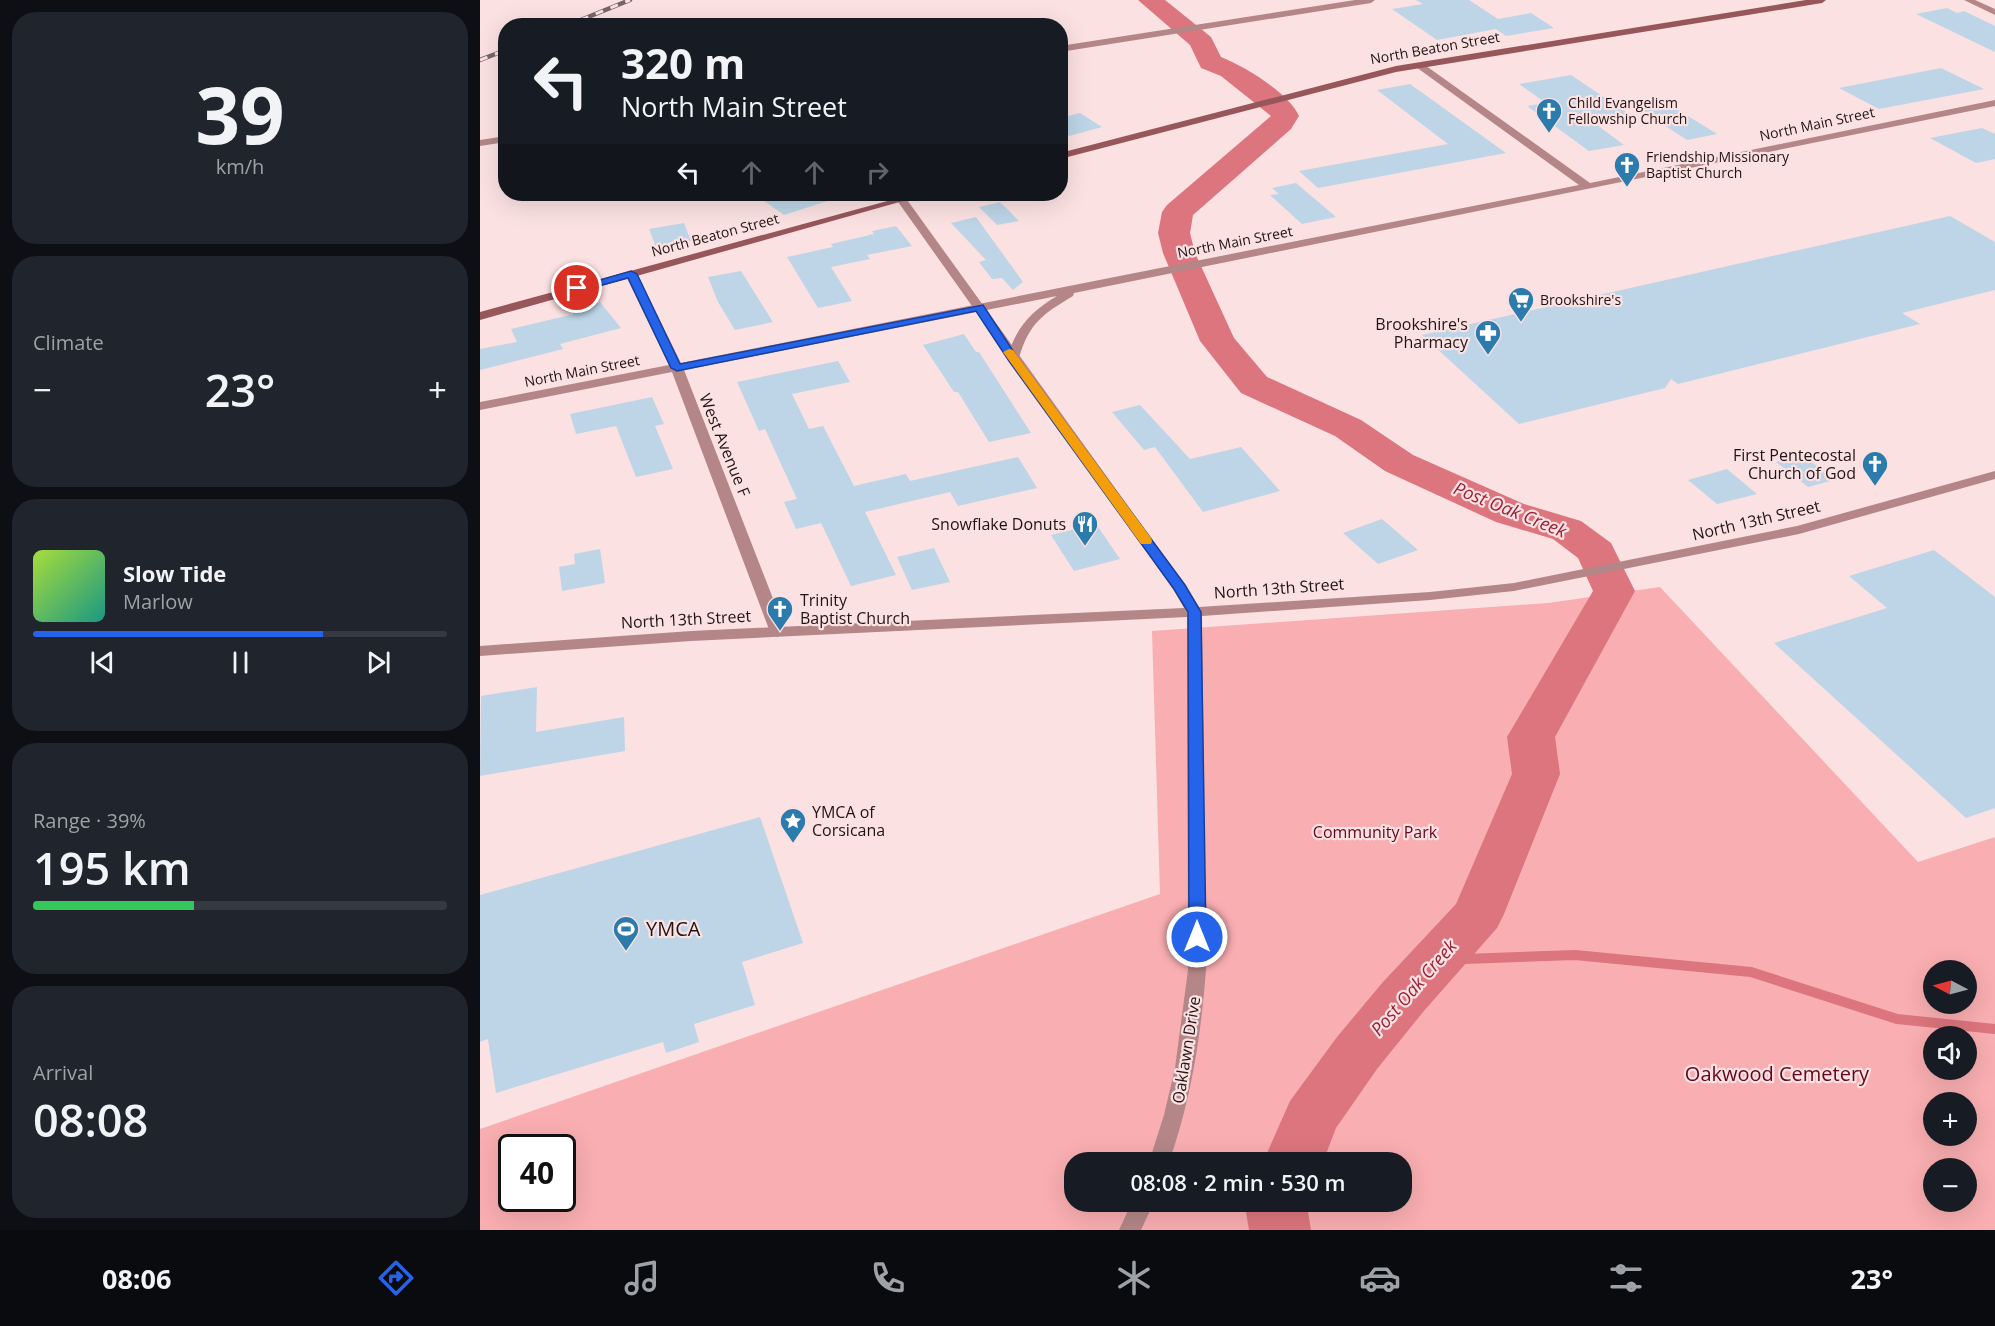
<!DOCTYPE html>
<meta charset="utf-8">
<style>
:root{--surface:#171b24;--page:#20242c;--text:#f1f3f6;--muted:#9ea1a6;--line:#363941;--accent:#2563eb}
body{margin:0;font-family:"Open Sans",sans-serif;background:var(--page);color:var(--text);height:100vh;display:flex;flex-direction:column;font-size:22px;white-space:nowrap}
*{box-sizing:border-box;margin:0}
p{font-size:20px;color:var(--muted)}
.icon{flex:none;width:33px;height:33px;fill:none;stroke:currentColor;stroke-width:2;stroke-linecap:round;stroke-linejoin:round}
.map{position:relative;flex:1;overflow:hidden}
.details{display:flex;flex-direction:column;gap:12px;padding:12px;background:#0d0f14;width:480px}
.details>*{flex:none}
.top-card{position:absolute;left:18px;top:18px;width:570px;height:183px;border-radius:24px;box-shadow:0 6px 24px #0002;background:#171b24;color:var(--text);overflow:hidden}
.needle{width:39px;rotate:276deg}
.fabs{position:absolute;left:1443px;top:960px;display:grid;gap:12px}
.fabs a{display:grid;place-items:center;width:54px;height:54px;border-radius:50%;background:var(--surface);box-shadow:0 6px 24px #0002;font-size:30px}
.speed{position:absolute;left:18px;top:1134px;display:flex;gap:12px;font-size:30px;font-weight:700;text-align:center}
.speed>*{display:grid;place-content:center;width:78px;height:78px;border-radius:50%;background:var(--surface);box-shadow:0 6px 24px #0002;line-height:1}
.speed .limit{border:3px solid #111;border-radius:9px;background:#fff;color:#111}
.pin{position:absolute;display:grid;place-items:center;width:51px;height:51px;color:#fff;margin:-26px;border:3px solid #fff;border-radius:50%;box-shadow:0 2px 6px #0007}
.me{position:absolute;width:66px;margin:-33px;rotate:0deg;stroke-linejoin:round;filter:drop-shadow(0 0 4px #0008)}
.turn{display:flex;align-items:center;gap:21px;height:126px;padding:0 24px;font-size:27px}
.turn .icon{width:78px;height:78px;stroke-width:2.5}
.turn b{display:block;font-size:42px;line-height:51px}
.lanes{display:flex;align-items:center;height:57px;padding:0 24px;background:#0003;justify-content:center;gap:30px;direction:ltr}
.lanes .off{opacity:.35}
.big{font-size:45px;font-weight:600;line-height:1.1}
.details .card{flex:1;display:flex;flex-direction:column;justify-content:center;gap:9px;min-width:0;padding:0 21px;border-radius:24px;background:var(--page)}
.details .dial{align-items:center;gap:0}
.dial b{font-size:78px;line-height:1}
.song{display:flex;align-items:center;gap:18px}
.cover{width:72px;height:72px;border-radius:9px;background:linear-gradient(135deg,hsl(80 70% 55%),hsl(170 70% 35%))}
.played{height:6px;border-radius:3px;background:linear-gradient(90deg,var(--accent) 70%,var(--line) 70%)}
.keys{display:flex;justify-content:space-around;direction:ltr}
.heat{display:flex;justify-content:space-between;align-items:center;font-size:33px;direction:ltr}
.charge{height:9px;border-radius:4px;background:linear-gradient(90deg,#34c759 39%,var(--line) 0)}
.trip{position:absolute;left:584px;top:1152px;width:348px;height:60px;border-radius:24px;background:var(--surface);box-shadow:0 6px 24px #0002;font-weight:600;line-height:60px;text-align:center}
.tabs{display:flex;height:96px;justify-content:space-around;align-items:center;background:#090b0e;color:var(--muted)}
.tabs .icon{width:42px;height:42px}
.tabs .on{color:var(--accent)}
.tabs b{font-size:27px;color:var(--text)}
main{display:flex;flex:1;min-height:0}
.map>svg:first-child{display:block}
</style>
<main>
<section class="details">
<div class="card dial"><b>39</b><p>km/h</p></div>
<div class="card"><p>Climate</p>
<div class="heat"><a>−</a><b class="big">23°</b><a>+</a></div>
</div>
<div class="card">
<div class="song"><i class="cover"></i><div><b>Slow Tide</b><p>Marlow</p></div></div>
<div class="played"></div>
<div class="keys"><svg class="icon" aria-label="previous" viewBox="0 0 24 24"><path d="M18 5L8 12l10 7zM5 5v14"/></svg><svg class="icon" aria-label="pause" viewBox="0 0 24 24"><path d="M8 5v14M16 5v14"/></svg><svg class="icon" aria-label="next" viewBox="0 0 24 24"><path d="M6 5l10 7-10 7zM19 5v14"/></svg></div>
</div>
<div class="card"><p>Range · 39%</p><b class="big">195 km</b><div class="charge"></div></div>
<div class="card"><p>Arrival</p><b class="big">08:08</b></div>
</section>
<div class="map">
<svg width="1515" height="1230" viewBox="0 0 1515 1230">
<rect width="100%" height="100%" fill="#fbe1e2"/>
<path fill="#f9aeb1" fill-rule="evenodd" d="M 1180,587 L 1438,862 L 1515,837 L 1515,1230 L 0,1230 L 0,1129 L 680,894 L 672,631 L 1068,603 ZM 1454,970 L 1486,970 L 1486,1004 L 1454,1004 ZM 1454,1036 L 1486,1036 L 1486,1070 L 1454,1070 ZM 1454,1102 L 1486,1102 L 1486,1136 L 1454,1136 ZM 32,1148 L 82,1148 L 82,1198 L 32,1198 ZM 594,1162 L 921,1162 L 921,1202 L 594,1202 ZM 1454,1168 L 1486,1168 L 1486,1202 L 1454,1202 Z"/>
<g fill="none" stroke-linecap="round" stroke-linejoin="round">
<path stroke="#dc757d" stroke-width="10" d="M 956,960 L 1095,955 L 1271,972 L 1417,1019 L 1515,1029"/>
<path fill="#dc757d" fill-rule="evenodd" d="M 658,0 L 685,0 L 731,37 L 741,57 C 764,66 809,93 819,116 L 811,129 L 713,215 L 710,233 L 715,253 L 754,338 L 787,377 L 881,420 L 933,455 L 1044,504 L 1101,521 L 1131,543 L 1155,591 L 1075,737 L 1080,774 L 1024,914 L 1017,928 L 943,1012 L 897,1069 L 856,1128 L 843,1162 L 783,1162 L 810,1101 L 857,1037 L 903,982 L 976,904 L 1032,774 L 1027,737 L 1113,591 L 1098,558 L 1073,539 L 1016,522 L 905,471 L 855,436 L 761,393 L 720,341 L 683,253 L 678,233 L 682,212 L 687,205 L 791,116 L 741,76 L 721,68 L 710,45 Z
M 767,1202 L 829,1202 L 827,1206 L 831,1230 L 769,1230 L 765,1206 Z"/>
</g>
<path fill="#bdd5e7" d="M 936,0 L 989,0 L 1018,19 L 1051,13 L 1074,28 L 1026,36 L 1016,29 L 957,40 L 912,9 L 943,4 Z
M 1467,8 L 1477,13 L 1484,11 L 1515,26 L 1515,52 L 1436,14 Z
M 1461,68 L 1504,89 L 1399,109 L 1359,88 Z
M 1091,75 L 1155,118 L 1117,125 L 1144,145 L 1109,151 L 1047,106 L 1066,103 L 1039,84 Z
M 930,84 L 1026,153 L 838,188 L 819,171 L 968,144 L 897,90 Z
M 1187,103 L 1237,134 L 1207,140 L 1158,108 Z
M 600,113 L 622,127 L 589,136 L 580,130 L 580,118 Z
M 1502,128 L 1515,134 L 1515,159 L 1496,163 L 1450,138 Z
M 816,183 L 856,217 L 822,224 L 790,195 L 799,194 L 792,188 Z
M 274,194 L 357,194 L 357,198 L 304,215 Z
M 520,202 L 539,221 L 517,225 L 499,207 Z
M 1470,216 L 1515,242 L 1515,290 L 1422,313 L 1440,324 L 1198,384 L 1191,379 L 1185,388 L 1039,424 L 942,335 Z
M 496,217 L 543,282 L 533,290 L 522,278 L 512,279 L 499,262 L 506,260 L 471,223 Z
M 204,223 L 211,241 L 176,247 L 169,229 Z
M 416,226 L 432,246 L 387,255 L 390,259 L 351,267 L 372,301 L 338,308 L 307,257 L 353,247 L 351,244 L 394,234 L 392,231 Z
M 261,271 L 293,322 L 255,330 L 238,302 L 228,277 Z
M 120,302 L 141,328 L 80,344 L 83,349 L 0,370 L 0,349 L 37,342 L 31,329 L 94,314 L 91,310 Z
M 484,334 L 496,352 L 499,352 L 551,433 L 509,442 L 478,392 L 474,392 L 443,345 Z
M 358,361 L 370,382 L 312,394 L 329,429 L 343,426 L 374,486 L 426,474 L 430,481 L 538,457 L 557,488 L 478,506 L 470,492 L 385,512 L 416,575 L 371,586 L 341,523 L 316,529 L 304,502 L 317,499 L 285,429 L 279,431 L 257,382 Z
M 172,397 L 184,424 L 175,426 L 193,469 L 156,477 L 136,426 L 96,434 L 90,414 Z
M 660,405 L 710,459 L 761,447 L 800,491 L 723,512 L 675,447 L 664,450 L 632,412 Z
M 1322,454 L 1354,480 L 1328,487 L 1296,462 Z
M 1247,469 L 1277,494 L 1237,504 L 1208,480 Z
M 902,519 L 938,550 L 898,564 L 863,533 Z
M 616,524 L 640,559 L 594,571 L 571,535 Z
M 454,548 L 470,582 L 432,590 L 417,557 Z
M 120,549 L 125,583 L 82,591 L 79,567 L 95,564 L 94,554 Z
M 1454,550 L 1515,597 L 1515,808 L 1486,818 L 1294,643 L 1407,608 L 1369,576 Z
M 57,687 L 56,732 L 144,717 L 145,751 L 0,776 L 1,696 Z
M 280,817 L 323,943 L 262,962 L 275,1005 L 214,1024 L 219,1042 L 186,1053 L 183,1042 L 16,1093 L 8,1039 L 0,1042 L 0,895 Z"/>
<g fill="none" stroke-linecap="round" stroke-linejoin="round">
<path fill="#b48687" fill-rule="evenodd" d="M 875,0 L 895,0 L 891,3 L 580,52 L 580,46 Z
M 1484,0 L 1495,0 L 1515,9 L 1515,15 Z
M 936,63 L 942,63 L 1110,183 L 1515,100 L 1515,106 L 594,293 L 593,296 C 563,314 549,323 539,358 L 533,362 L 527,358 C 536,328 550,312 577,296 L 204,370 L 306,632 L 298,637 L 290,632 L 192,372 L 0,410 L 0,402 L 189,365 L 145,274 L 151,271 L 157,274 L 201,363 L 1099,185 L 936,67 Z
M 26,136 L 26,142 L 0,146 L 0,140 Z"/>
<path fill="#b48687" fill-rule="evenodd" d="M 421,196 L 425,197 L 705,585 L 719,607 L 950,592 L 1034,583 L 1317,526 L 1515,471 L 1515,479 L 1319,534 L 1034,591 L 950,600 L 722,616 L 726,970 C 721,1036 711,1100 689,1162 L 669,1162 L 684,1115 L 695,1068 L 708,970 L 707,617 L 211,641 L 0,656 L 0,646 L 211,631 L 704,608 L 693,589 L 416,199 Z
M 652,1202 L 674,1202 L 661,1230 L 639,1230 Z"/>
<path fill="#97565a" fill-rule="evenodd" d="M 1326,0 L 1346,0 L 1342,3 L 916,72 L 580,159 L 580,153 L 916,66 Z
M 433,194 L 448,194 L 0,320 L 0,312 Z"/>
<g stroke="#776667" stroke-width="4.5">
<path id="rail" d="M 86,26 L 150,0
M 0,60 L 26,50"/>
</g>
<use href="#rail" stroke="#fbe1e2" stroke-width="3" stroke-dasharray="8" stroke-linecap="butt"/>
</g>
<path fill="#2563eb" stroke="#184099" stroke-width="1.5" d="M 151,271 L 157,274 L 200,364 L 503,305 L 537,357 L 705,585 L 721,612 L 726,937 L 723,941 L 717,943 L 711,941 L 709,937 L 708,612 L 694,589 L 529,361 L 496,311 L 197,371 L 191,368 L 148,278 L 97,292 L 92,288 Z"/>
<path fill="#f59e0b" d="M 529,349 L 533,350 L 671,538 L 672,541 L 671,544 L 661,544 L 523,352 Z"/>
<defs>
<g id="church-pin" transform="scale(1.35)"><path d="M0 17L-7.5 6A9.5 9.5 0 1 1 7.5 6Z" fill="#2b7bac" stroke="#fbe1e2"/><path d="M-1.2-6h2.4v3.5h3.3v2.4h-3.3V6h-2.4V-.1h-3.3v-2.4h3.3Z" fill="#fff"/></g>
<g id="supermarket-pin" transform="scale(1.35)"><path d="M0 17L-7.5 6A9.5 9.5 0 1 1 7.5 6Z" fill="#2b7bac" stroke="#fbe1e2"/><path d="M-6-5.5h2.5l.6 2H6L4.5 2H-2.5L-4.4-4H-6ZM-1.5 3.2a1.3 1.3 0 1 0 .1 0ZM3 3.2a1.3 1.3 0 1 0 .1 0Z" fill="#fff"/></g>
<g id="pharmacy-pin" transform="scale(1.35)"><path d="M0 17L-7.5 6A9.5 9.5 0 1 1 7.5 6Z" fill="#2b7bac" stroke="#fbe1e2"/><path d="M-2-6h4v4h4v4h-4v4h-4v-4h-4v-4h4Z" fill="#fff"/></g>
<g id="restaurant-pin" transform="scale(1.35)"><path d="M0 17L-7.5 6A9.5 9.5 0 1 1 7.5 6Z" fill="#2b7bac" stroke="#fbe1e2"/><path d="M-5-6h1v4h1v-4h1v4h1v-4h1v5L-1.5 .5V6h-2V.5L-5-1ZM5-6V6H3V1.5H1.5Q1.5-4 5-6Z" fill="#fff"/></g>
<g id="sight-pin" transform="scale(1.35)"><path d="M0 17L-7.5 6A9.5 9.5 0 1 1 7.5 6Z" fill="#2b7bac" stroke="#fbe1e2"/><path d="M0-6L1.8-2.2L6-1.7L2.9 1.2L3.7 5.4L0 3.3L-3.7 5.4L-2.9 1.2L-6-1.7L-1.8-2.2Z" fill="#fff"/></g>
<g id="stadium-pin" transform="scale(1.35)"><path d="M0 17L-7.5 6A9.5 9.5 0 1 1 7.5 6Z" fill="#2b7bac" stroke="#fbe1e2"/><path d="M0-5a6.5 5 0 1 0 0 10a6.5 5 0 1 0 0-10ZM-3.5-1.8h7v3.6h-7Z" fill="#fff"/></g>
</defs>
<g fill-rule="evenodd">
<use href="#church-pin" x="1069" y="111"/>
<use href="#church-pin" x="1147" y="165"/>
<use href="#supermarket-pin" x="1041" y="300"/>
<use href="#pharmacy-pin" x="1008" y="333"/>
<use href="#church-pin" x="1395" y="464"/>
<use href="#restaurant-pin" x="605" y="524"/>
<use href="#church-pin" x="300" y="609"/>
<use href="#sight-pin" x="313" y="821"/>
<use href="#stadium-pin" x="146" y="929"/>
</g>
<g text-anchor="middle" stroke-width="4.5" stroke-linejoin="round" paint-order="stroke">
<g font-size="14" fill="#201515" stroke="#fbe1e2">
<text transform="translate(955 48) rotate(-10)" y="5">North Beaton Street</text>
<text transform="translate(1337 124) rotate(-12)" y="5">North Main Street</text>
<text transform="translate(235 235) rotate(-15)" y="5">North Beaton Street</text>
<text transform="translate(755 242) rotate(-11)" y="5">North Main Street</text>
<text transform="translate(102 371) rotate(-11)" y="5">North Main Street</text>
</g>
<g font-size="14" fill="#201515" stroke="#fbe1e2" text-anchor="start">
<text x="1088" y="108">Child Evangelism<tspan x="1088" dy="16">Fellowship Church</tspan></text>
<text x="1166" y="162">Friendship Missionary<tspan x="1166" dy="16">Baptist Church</tspan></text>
<text x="1060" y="305">Brookshire's</text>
</g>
<g font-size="16" fill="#201515" stroke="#fbe1e2" text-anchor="end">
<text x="988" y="330">Brookshire's<tspan x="988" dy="18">Pharmacy</tspan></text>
<text x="1376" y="461">First Pentecostal<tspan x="1376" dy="18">Church of God</tspan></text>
<text x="586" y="530">Snowflake Donuts</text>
<text x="320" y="606" text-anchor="start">Trinity<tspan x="320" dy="18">Baptist Church</tspan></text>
<text x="332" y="818" text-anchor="start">YMCA of<tspan x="332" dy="18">Corsicana</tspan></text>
</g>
<g font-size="16" fill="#201515" stroke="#fbe1e2">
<text transform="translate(245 445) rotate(68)" y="6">West Avenue F</text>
<text transform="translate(1276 520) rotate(-13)" y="6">North 13th Street</text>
<text transform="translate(799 588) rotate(-4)" y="6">North 13th Street</text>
<text transform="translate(206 619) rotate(-3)" y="6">North 13th Street</text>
<text transform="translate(706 1050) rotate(-81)" y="6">Oaklawn Drive</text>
</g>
<g font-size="16" fill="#66051d" stroke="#fbe1e2">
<text x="895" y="838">Community Park</text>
</g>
<g font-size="18" font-style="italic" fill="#9a1e36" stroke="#fbe1e2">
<text transform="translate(1030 510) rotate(22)" y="6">Post Oak Creek</text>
<text transform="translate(934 988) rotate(-49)" y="6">Post Oak Creek</text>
</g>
<g font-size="20" fill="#201515" stroke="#fbe1e2" text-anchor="start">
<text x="166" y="936">YMCA</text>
</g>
<g font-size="20" fill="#66051d" stroke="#fbe1e2">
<text x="1297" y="1081">Oakwood Cemetery</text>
</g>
</g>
</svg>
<div class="fabs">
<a><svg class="needle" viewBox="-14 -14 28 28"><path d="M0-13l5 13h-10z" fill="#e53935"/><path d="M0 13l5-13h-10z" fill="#9ea1a6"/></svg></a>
<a><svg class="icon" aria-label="sound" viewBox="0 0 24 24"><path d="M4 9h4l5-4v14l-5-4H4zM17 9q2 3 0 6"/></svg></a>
<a>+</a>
<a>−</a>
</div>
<div class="speed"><div class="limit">40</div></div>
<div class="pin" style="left:97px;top:288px;background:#d93025"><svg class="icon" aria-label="arrive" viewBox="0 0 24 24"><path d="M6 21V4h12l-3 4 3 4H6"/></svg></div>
<svg class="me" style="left:717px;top:937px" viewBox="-20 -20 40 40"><circle r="17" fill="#2563eb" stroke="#fff" stroke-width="3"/><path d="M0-11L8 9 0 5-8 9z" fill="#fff"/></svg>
<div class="trip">08:08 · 2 min · 530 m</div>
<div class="top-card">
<div class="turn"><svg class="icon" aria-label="left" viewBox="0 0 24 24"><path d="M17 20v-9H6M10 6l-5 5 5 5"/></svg><div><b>320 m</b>North Main Street</div></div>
<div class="lanes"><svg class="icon" aria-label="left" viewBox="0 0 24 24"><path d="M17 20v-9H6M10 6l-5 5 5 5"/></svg><svg class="icon off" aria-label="ahead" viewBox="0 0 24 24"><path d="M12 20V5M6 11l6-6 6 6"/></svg><svg class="icon off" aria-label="ahead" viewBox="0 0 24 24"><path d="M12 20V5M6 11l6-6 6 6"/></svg><svg class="icon off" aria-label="right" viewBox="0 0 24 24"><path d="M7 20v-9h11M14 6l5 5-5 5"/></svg></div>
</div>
</div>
</main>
<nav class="tabs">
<b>08:06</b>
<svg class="icon on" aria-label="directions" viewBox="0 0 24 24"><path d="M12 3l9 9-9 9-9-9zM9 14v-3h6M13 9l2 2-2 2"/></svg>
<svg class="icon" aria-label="music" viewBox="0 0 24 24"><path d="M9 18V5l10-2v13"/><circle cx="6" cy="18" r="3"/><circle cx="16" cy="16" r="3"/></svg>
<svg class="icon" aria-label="phone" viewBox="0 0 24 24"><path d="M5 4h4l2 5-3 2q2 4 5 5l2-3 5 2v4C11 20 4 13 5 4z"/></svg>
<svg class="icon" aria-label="climate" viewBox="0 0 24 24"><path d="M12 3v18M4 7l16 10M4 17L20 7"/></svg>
<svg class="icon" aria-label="car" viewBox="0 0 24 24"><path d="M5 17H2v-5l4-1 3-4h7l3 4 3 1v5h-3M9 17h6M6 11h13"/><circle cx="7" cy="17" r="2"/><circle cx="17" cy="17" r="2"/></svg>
<svg class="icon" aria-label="filters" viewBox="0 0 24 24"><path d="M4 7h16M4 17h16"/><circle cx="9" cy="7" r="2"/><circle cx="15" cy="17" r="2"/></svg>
<b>23°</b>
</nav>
